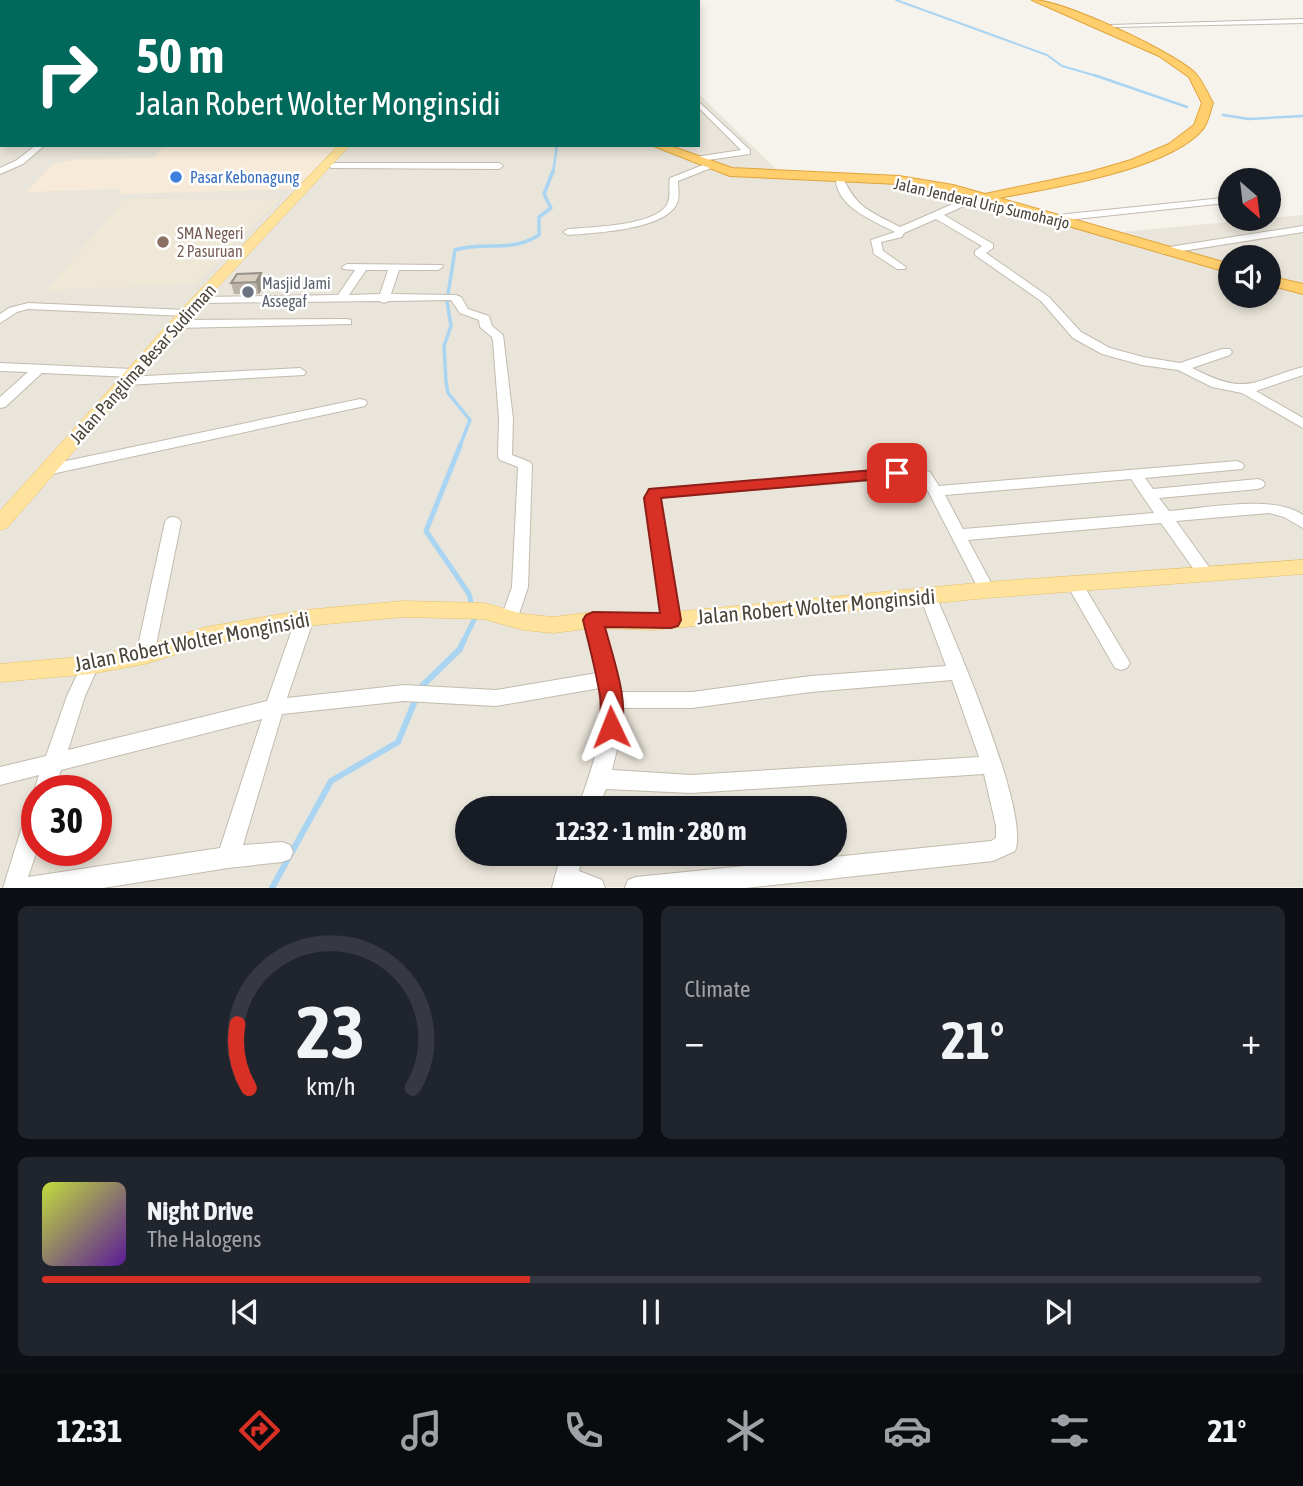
<!DOCTYPE html>
<meta charset="utf-8">
<style>
:root{--surface:#171b24;--page:#20242c;--text:#f1f3f6;--muted:#9ea1a6;--line:#363941;--accent:#d93025}
body{margin:0;font-family:"Asap Condensed",sans-serif;background:var(--page);color:var(--text);height:100vh;display:flex;flex-direction:column;font-size:26px;white-space:nowrap}
*{box-sizing:border-box;margin:0}
p{font-size:23px;color:var(--muted)}
.icon{flex:none;width:38px;height:38px;fill:none;stroke:currentColor;stroke-width:2;stroke-linecap:round;stroke-linejoin:round}
.map{position:relative;height:888px;overflow:hidden}
.panel{display:flex;flex-direction:column;gap:18px;padding:18px;background:#0d0f14;flex:1}
.panel>*{flex:none}
.hud{position:absolute;left:0px;top:0px;width:700px;height:147px;box-shadow:0 4px 10px #0003;background:#00695c;color:#fff;overflow:hidden}
.needle{width:46px;rotate:152deg}
.tools{position:absolute;left:1218px;top:168px;display:grid;gap:14px}
.tools a{display:grid;place-items:center;width:63px;height:63px;border-radius:50%;background:var(--surface);box-shadow:0 4px 10px #0003;font-size:35px}
.speed{position:absolute;left:21px;top:775px;display:flex;gap:14px;font-size:35px;font-weight:700;text-align:center}
.speed>*{display:grid;place-content:center;width:91px;height:91px;border-radius:50%;background:var(--surface);box-shadow:0 4px 10px #0003;line-height:1}
.speed .limit{border:10px solid #d22;background:#fff;color:#111}
.pin{position:absolute;display:grid;place-items:center;width:60px;height:60px;color:#fff;margin:-30px;border-radius:14px;box-shadow:0 4px 10px #0006}
.me{position:absolute;width:77px;margin:-38px;rotate:358deg;stroke-linejoin:round;filter:drop-shadow(0 0 5px #0008)}
.turn{display:flex;align-items:center;gap:24px;height:147px;padding:0 21px;font-size:32px}
.turn .icon{width:91px;height:91px;stroke-width:2.5}
.turn b{display:block;font-size:49px;line-height:60px}
.big{font-size:52px;font-weight:700;line-height:1.1}
.panel .tile{flex:1;display:flex;flex-direction:column;justify-content:center;gap:10px;min-width:0;padding:0 24px;border-radius:10px;background:var(--page)}
.panel .dial{align-items:center;gap:0}
.dial svg{height:182px;overflow:visible;fill:none;stroke:var(--line);stroke-width:7;stroke-linecap:round;text-anchor:middle}
.dial text{fill:var(--text);stroke:none}
.song{display:flex;align-items:center;gap:21px}
.cover{width:84px;height:84px;border-radius:10px;background:linear-gradient(135deg,hsl(70 70% 55%),hsl(270 70% 35%))}
.played{height:7px;border-radius:4px;background:linear-gradient(90deg,var(--accent) 40%,var(--line) 40%)}
.keys{display:flex;justify-content:space-around;direction:ltr}
.heat{display:flex;justify-content:space-between;align-items:center;font-size:38px;direction:ltr}
.panel .tiles{flex:1;display:grid;gap:18px;grid-template-columns:1fr 1fr}
.tile:last-child{grid-column:span 2}
.trip{position:absolute;left:455px;top:796px;width:392px;height:70px;border-radius:35px;background:var(--surface);box-shadow:0 4px 10px #0003;font-weight:700;line-height:70px;text-align:center}
.tab-bar{display:flex;height:112px;justify-content:space-around;align-items:center;background:#090b0e;color:var(--muted)}
.tab-bar .icon{width:49px;height:49px}
.tab-bar .on{color:var(--accent)}
.tab-bar b{font-size:32px;color:var(--text)}
.map>svg:first-child{display:block}
</style>
<div class="map">
<svg width="1303" height="888" viewBox="0 0 1303 888">
<rect width="100%" height="100%" fill="#f6f3ec"/>
<path fill="#eae5da" fill-rule="evenodd" d="M 0,0 L 589,2 L 2,2 L 2,145 L 698,145 L 698,93 L 780,173 L 905,177 L 1121,232 L 1303,215 L 1303,887 L 0,887 ZM 1230,257 L 1269,257 L 1269,296 L 1230,296 ZM 37,791 L 96,791 L 96,850 L 37,850 ZM 467,808 L 835,808 L 835,854 L 467,854 Z"/>
<path fill="#f7ead8" d="M 165,145 L 339,145 L 299,189 L 118,194 L 120,189 L 26,192 L 53,164 L 79,159 L 153,158 Z"/>
<path fill="#efe8d6" d="M 125,199 L 280,199 L 195,284 L 47,290 Z"/>
<g fill="none" stroke-linecap="round" stroke-linejoin="round">
<path stroke="#a9d4f2" stroke-width="2" d="M 896,0 L 1047,55 L 1062,66 L 1100,77"/>
<path stroke="#a9d4f2" stroke-width="2.5" d="M 1094,75 L 1187,107
M 1223,115 L 1249,119 L 1303,116
M 553,173 L 557,145"/>
<path stroke="#a9d4f2" stroke-width="3.5" d="M 459,448 L 470,420 L 448,393 L 446,382 L 444,346 L 451,326 L 447,301 L 455,250 C 486,240 509,254 539,235 L 539,217 L 551,208 L 544,194 L 553,171"/>
<path stroke="#a9d4f2" stroke-width="5" d="M 460,446 L 426,531 L 469,594 L 472,607
M 463,642 L 474,620 L 473,616"/>
<path stroke="#a9d4f2" stroke-width="6" d="M 420,688 L 460,649 L 464,640
M 272,888 L 331,781 L 398,742 L 417,696"/>
<path fill="#a9d4f2" fill-rule="evenodd" d="M 27,0 L 37,0 L 37,2 L 27,2 Z
M 0,10 L 2,10 L 0,17 Z
M 0,33 L 2,33 L 2,40 L 0,40 Z
M 0,86 L 2,86 L 2,94 L 0,94 Z"/>
<g stroke="#c2bbae" stroke-width="2">
<path id="minor" d="M 143,0 L 279,0 L 282,2 L 140,2 Z
M 363,0 L 370,0 L 361,2 Z
M 1303,19 L 1303,23 L 1114,27 L 1111,25 Z
M 698,101 L 750,150 L 750,154 L 693,162 L 692,160 L 696,157 L 741,150 L 698,107 Z
M 36,145 L 45,145 L 23,164 L 0,174 L 0,168 L 17,160 Z
M 334,163 L 499,163 L 503,166 L 499,169 L 331,168 L 330,166 Z
M 708,163 L 711,164 L 711,168 L 678,181 C 678,189 680,197 677,203 C 666,230 593,233 568,235 L 563,232 L 568,229 C 592,227 651,226 666,206 C 672,198 668,186 670,178 Z
M 836,176 L 842,176 C 857,209 870,211 900,227 L 969,197 L 975,197 L 975,201 L 944,215 L 993,244 L 993,248 L 986,253 L 1049,297 L 1081,332 L 1110,348 L 1143,357 L 1180,363 L 1222,349 L 1230,349 L 1232,352 L 1230,355 L 1192,368 C 1247,396 1249,382 1303,367 L 1303,375 L 1256,391 L 1303,418 L 1303,428 L 1242,393 L 1212,387 L 1178,370 L 1142,365 L 1102,354 L 1073,338 L 1041,301 L 975,255 L 975,251 L 982,246 L 936,219 L 904,233 L 902,237 L 881,242 L 883,251 L 906,267 L 905,269 L 897,269 L 874,254 L 871,240 L 895,232 C 872,220 834,206 836,176 Z
M 1223,198 L 1226,199 L 1226,203 L 1057,221 L 1052,218 L 1057,215 Z
M 1303,226 L 1303,232 L 1163,254 L 1158,251 L 1163,248 Z
M 347,264 L 442,265 L 443,267 L 438,270 L 399,270 L 391,294 L 456,295 L 461,297 L 468,309 L 489,316 L 492,326 L 503,335 L 513,419 L 512,455 L 530,462 L 532,465 L 528,587 L 516,623 L 510,625 L 504,623 L 501,618 L 512,587 L 518,467 L 500,460 L 498,457 L 499,419 L 493,341 L 492,337 L 480,327 L 479,320 L 460,313 L 451,300 L 389,301 L 384,303 L 379,301 L 200,303 L 194,300 L 200,297 L 338,295 L 355,270 L 343,269 L 342,267 ZM 366,270 L 388,270 L 380,294 L 349,295 Z
M 28,303 L 186,310 L 192,313 L 186,316 L 28,309 L 17,312 L 0,323 L 0,314 L 9,308 Z
M 347,319 L 351,320 L 351,324 L 176,328 L 170,324 L 176,320 Z
M 0,363 L 133,369 L 139,373 L 133,377 L 42,373 L 5,407 L 0,408 L 0,397 L 28,372 L 0,371 Z
M 300,368 L 306,372 L 304,375 L 126,385 L 120,381 L 126,377 Z
M 360,399 L 365,400 L 367,403 L 365,406 L 47,475 L 40,470 L 47,465 Z
M 1237,461 L 1242,463 L 1244,466 L 1242,469 L 1145,478 L 1153,489 L 1258,479 L 1263,481 L 1265,484 L 1263,487 L 1258,489 L 1159,498 L 1169,511 C 1206,508 1273,494 1303,515 L 1303,528 L 1284,517 L 1269,513 L 1176,521 L 1214,574 L 1212,578 L 1206,580 L 1200,578 L 1161,523 L 968,540 L 995,590 L 993,594 L 987,596 L 981,594 L 928,491 L 920,478 L 915,477 L 662,497 L 660,499 L 680,620 L 677,625 L 671,627 L 665,625 L 662,620 L 644,498 L 653,489 L 916,467 L 930,472 L 939,486 ZM 1131,479 L 1154,513 L 963,529 L 945,495 Z
M 173,517 L 178,518 L 181,522 L 154,655 L 151,660 L 145,662 L 139,660 L 136,655 L 165,522 L 168,518 Z
M 1075,579 L 1081,581 L 1127,658 L 1130,663 L 1127,668 L 1121,670 L 1115,668 L 1067,585 L 1069,581 Z
M 928,590 L 934,592 L 936,596 C 955,640 1031,814 1015,851 L 993,861 L 746,888 L 625,888 L 628,880 L 636,877 L 991,841 L 996,838 L 996,826 L 984,774 L 691,793 L 606,789 L 598,808 L 578,808 C 592,768 606,732 600,688 L 496,706 L 404,701 L 282,714 L 243,845 L 282,842 L 290,845 L 293,852 L 290,859 L 282,862 L 228,868 L 103,888 L 3,888 L 26,814 L 30,807 L 37,804 L 37,850 L 28,877 L 220,848 L 262,719 L 61,770 L 54,791 L 37,791 L 37,798 L 34,791 L 39,775 L 0,785 L 0,767 L 46,756 L 67,696 L 84,660 L 90,658 L 96,660 L 99,665 L 85,696 L 68,750 L 267,701 L 296,618 L 299,613 L 305,611 L 311,613 L 314,618 L 287,698 L 404,685 L 496,690 L 597,673 L 584,620 L 587,615 L 593,613 L 599,615 L 602,620 L 619,692 L 692,692 L 811,676 L 946,666 L 920,596 L 922,592 ZM 952,680 L 979,757 L 691,775 L 612,770 L 619,741 L 621,708 L 692,708 L 811,692 Z
M 561,854 L 583,854 L 579,871 L 602,880 L 605,888 L 552,888 Z"/>
</g>
<g stroke="#e6c16a" stroke-width="1">
<path id="major" d="M 339,145 L 350,145 L 191,316 L 7,528 L 0,530 L 0,511 L 181,310 Z
M 1303,560 L 1303,574 L 987,598 L 653,630 L 593,628 L 553,633 L 523,630 L 484,619 L 403,617 L 305,626 L 206,645 L 145,664 L 90,674 L 0,682 L 0,664 L 90,656 L 145,646 L 206,627 L 305,610 L 403,601 L 484,603 L 523,614 L 553,617 L 593,612 L 653,614 L 987,582 Z"/>
</g>
<g stroke="#e0a43c" stroke-width="2">
<path id="highway" d="M 1032,0 C 1063,0 1169,50 1193,71 C 1202,79 1207,93 1213,103 C 1210,111 1208,123 1203,129 C 1169,170 1050,188 999,198 L 1230,264 L 1230,273 L 951,192 L 899,184 L 730,176 L 651,145 L 668,145 L 732,168 L 899,176 L 953,185 L 985,194 L 1090,172 L 1131,160 L 1169,144 L 1194,125 L 1202,103 L 1189,77 L 1159,56 Z
M 0,138 L 2,138 L 2,144 L 0,144 Z
M 1269,276 L 1303,284 L 1303,294 L 1269,285 Z"/>
</g>
<use href="#minor" fill="#fff" fill-rule="evenodd"/>
<use href="#major" fill="#ffe39c" fill-rule="evenodd"/>
<use href="#highway" fill="#ffcf6e" fill-rule="evenodd"/>
</g>
<path fill="#bab2a6" d="M 237,274 L 265,284 L 259,294 L 234,294 L 231,283 Z"/>
<path fill="#979187" d="M 261,273 L 265,284 L 259,294 L 256,282 Z"/>
<path fill="#d8cfc1" stroke="#979187" stroke-width="2" d="M 261,273 L 256,282 L 231,283 L 237,274 Z"/>
<path fill="#d93025" stroke="#8d1f18" stroke-width="2" d="M 897,468 L 903,469 L 906,473 L 903,477 L 661,498 L 681,620 L 678,626 L 671,628 L 605,627 C 612,655 632,708 619,734 L 611,737 L 604,734 C 598,722 602,709 600,696 C 596,670 589,645 583,620 L 586,615 L 593,612 L 660,613 L 644,498 L 649,489 Z"/>
<circle fill="#3f7fe0" stroke="#fff" stroke-width="2.5" cx="176" cy="177" r="7"/>
<circle fill="#8d6e63" stroke="#fff" stroke-width="2.5" cx="163" cy="242" r="7"/>
<circle fill="#6b7280" stroke="#fff" stroke-width="2.5" cx="248" cy="292" r="7"/>
<g text-anchor="middle" stroke-width="5" stroke-linejoin="round" paint-order="stroke">
<g font-size="16" fill="#366cbe" stroke="#fff" text-anchor="start">
<text x="190" y="183">Pasar Kebonagung</text>
</g>
<g font-size="16" fill="#4b4439" stroke="#fff">
<text transform="translate(982 203) rotate(13)" y="6">Jalan Jenderal Urip Sumoharjo</text>
</g>
<g font-size="16" fill="#785e54" stroke="#fff" text-anchor="start">
<text x="177" y="239">SMA Negeri<tspan x="177" dy="18">2 Pasuruan</tspan></text>
</g>
<g font-size="16" fill="#5b616d" stroke="#fff" text-anchor="start">
<text x="262" y="289">Masjid Jami<tspan x="262" dy="18">Assegaf</tspan></text>
</g>
<g font-size="18" fill="#4b4439" stroke="#fff">
<text transform="translate(143 364) rotate(-48)" y="6">Jalan Panglima Besar Sudirman</text>
</g>
<g font-size="21" fill="#4b4439" stroke="#fff">
<text transform="translate(816 607) rotate(-5)" y="7">Jalan Robert Wolter Monginsidi</text>
<text transform="translate(192 642) rotate(-11)" y="7">Jalan Robert Wolter Monginsidi</text>
</g>
</g>
</svg>
<div class="tools">
<a><svg class="needle" viewBox="-14 -14 28 28"><path d="M0-13l5 13h-10z" fill="#e53935"/><path d="M0 13l5-13h-10z" fill="#9ea1a6"/></svg></a>
<a><svg class="icon" aria-label="sound" viewBox="0 0 24 24"><path d="M4 9h4l5-4v14l-5-4H4zM17 9q2 3 0 6"/></svg></a>
</div>
<div class="speed"><div class="limit">30</div></div>
<div class="pin" style="left:897px;top:473px;background:#d93025"><svg class="icon" aria-label="arrive" viewBox="0 0 24 24"><path d="M6 21V4h12l-3 4 3 4H6"/></svg></div>
<svg class="me" style="left:611px;top:727px" viewBox="-20 -20 40 40"><path d="M0-17L14 15 0 8-14 15z" fill="#d93025" stroke="#fff" stroke-width="4"/></svg>
<div class="trip">12:32 · 1 min · 280 m</div>
<div class="hud">
<div class="turn"><svg class="icon" aria-label="right" viewBox="0 0 24 24"><path d="M7 20v-9h11M14 6l5 5-5 5"/></svg><div><b>50 m</b>Jalan Robert Wolter Monginsidi</div></div>
</div>
</div>
<section class="panel">
<div class="tiles">
<div class="tile dial"><svg viewBox="0 0 100 80">
<path d="M14 69A42 42 0 1 1 86 69"/>
<path d="M14 69A42 42 0 0 1 9 41" stroke="#d93025"/>
<text x="50" y="56" font-size="32" font-weight="700">23</text>
<text x="50" y="72" font-size="11">km/h</text>
</svg></div>
<div class="tile"><p>Climate</p>
<div class="heat"><a>−</a><b class="big">21°</b><a>+</a></div>
</div>
<div class="tile">
<div class="song"><i class="cover"></i><div><b>Night Drive</b><p>The Halogens</p></div></div>
<div class="played"></div>
<div class="keys"><svg class="icon" aria-label="previous" viewBox="0 0 24 24"><path d="M18 5L8 12l10 7zM5 5v14"/></svg><svg class="icon" aria-label="pause" viewBox="0 0 24 24"><path d="M8 5v14M16 5v14"/></svg><svg class="icon" aria-label="next" viewBox="0 0 24 24"><path d="M6 5l10 7-10 7zM19 5v14"/></svg></div>
</div>
</div>
</section>
<nav class="tab-bar">
<b>12:31</b>
<svg class="icon on" aria-label="directions" viewBox="0 0 24 24"><path d="M12 3l9 9-9 9-9-9zM9 14v-3h6M13 9l2 2-2 2"/></svg>
<svg class="icon" aria-label="music" viewBox="0 0 24 24"><path d="M9 18V5l10-2v13"/><circle cx="6" cy="18" r="3"/><circle cx="16" cy="16" r="3"/></svg>
<svg class="icon" aria-label="phone" viewBox="0 0 24 24"><path d="M5 4h4l2 5-3 2q2 4 5 5l2-3 5 2v4C11 20 4 13 5 4z"/></svg>
<svg class="icon" aria-label="climate" viewBox="0 0 24 24"><path d="M12 3v18M4 7l16 10M4 17L20 7"/></svg>
<svg class="icon" aria-label="car" viewBox="0 0 24 24"><path d="M5 17H2v-5l4-1 3-4h7l3 4 3 1v5h-3M9 17h6M6 11h13"/><circle cx="7" cy="17" r="2"/><circle cx="17" cy="17" r="2"/></svg>
<svg class="icon" aria-label="filters" viewBox="0 0 24 24"><path d="M4 7h16M4 17h16"/><circle cx="9" cy="7" r="2"/><circle cx="15" cy="17" r="2"/></svg>
<b>21°</b>
</nav>
